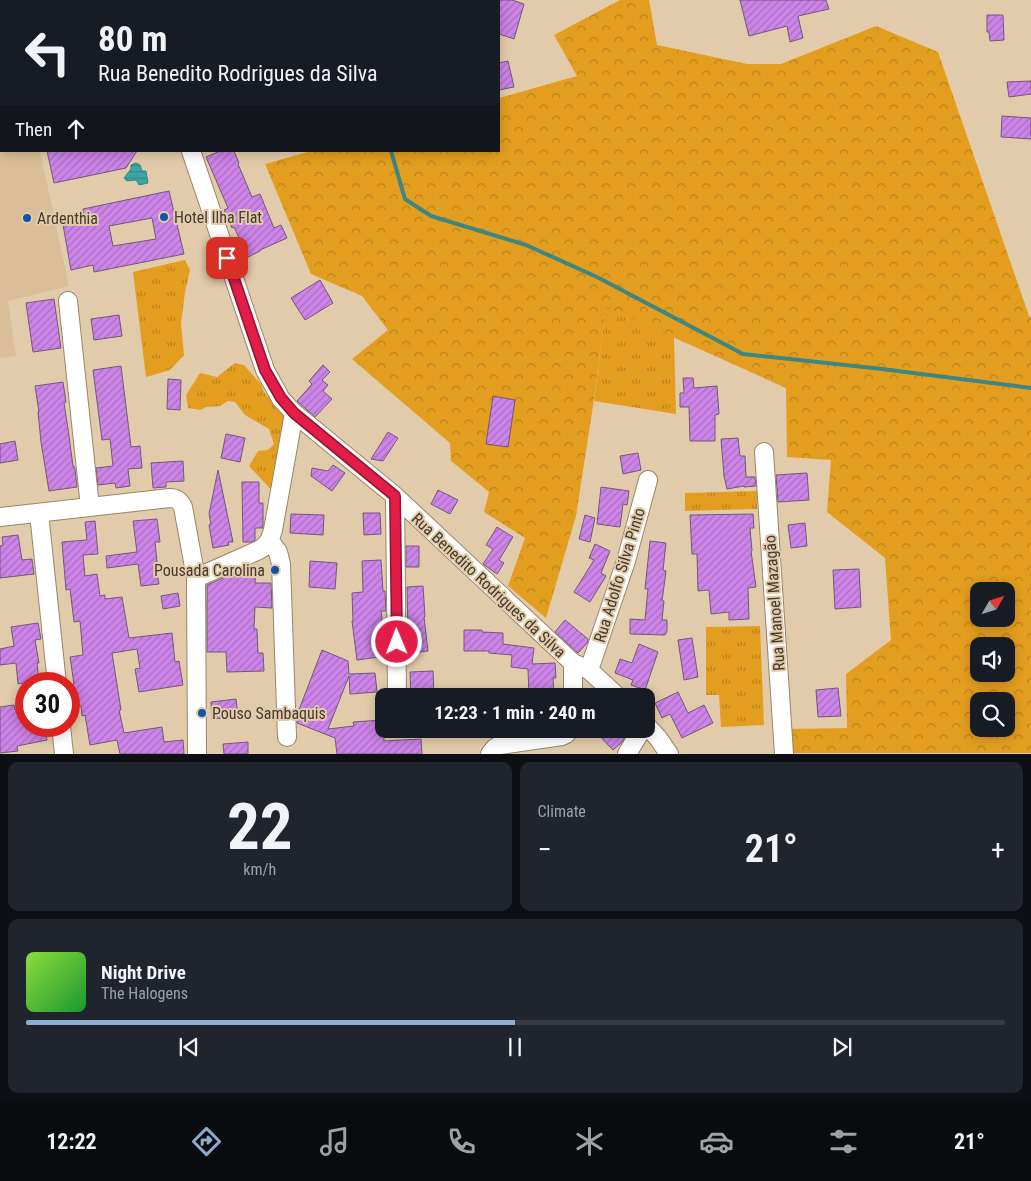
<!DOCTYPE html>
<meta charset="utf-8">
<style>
:root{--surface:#171b24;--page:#20242c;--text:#f1f3f6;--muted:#9ea1a6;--line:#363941;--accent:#8cacd2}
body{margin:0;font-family:"Roboto Condensed",sans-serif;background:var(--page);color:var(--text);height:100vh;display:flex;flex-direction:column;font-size:19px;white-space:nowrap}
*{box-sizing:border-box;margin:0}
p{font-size:16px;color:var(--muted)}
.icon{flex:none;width:28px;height:28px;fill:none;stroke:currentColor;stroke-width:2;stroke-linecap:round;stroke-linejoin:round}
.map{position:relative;height:754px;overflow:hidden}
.panel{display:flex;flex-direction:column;gap:8px;padding:8px;background:#0d0f14;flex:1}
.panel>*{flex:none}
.banner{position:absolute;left:0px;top:0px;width:500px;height:152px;box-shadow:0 2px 12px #0003;background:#171b24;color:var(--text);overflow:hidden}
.needle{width:32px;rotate:51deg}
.fabs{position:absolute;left:970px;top:582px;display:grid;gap:10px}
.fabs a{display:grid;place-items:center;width:45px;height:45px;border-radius:10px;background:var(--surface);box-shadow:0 2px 12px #0003;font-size:25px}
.speed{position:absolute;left:15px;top:672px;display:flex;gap:10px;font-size:25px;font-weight:700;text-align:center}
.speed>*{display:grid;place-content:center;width:65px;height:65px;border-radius:50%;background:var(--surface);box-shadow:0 2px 12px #0003;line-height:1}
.speed .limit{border:8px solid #d22;background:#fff;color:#111}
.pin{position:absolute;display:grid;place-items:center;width:42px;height:42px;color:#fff;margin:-21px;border-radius:10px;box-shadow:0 2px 8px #0006}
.me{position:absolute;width:55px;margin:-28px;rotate:359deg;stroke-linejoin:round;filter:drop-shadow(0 0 4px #0008)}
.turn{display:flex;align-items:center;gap:18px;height:105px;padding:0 15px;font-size:22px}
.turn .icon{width:65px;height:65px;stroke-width:2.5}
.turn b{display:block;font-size:35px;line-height:42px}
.then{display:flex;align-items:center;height:48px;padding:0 15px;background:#0003;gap:10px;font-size:19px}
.big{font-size:38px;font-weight:700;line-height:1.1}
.panel .tile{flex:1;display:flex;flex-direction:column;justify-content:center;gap:8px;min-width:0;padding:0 18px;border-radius:10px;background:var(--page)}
.panel .dial{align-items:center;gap:0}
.dial b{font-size:65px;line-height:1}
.song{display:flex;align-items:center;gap:15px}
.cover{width:60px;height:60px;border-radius:8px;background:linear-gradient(135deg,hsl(90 70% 55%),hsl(130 70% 35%))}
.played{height:5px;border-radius:2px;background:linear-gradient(90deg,var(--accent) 50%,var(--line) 50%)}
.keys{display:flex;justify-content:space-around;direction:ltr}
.heat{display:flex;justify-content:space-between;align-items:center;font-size:28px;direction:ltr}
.panel .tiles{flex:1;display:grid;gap:8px;grid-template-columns:1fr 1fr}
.tile:last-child{grid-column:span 2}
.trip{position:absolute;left:375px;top:688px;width:280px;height:50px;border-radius:10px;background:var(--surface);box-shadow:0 2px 12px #0003;font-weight:700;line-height:50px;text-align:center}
.tab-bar{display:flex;height:80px;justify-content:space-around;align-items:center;background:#090b0e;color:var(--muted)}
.tab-bar .icon{width:35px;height:35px}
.tab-bar .active{color:var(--accent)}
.tab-bar b{font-size:22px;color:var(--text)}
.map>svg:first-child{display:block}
</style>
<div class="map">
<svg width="1031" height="754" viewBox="0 0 1031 754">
<defs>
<pattern id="grass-tufts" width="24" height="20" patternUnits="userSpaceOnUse" patternTransform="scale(1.25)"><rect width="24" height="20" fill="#e39e1f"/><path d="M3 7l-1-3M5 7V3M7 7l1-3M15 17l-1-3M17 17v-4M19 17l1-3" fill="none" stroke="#ba821c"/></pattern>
<pattern id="forest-crowns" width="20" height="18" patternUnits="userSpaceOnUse" patternTransform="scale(1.25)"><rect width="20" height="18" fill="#e39e1f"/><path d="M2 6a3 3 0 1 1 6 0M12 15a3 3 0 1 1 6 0" fill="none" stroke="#ba821c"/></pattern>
<pattern id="water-rules" width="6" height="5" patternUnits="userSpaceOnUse" patternTransform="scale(1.25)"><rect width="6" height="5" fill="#3aa6a7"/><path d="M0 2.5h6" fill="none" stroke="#328888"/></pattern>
<pattern id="building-hatch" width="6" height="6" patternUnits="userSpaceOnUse" patternTransform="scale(1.25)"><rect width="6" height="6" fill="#cd84e9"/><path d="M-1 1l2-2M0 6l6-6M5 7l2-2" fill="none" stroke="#a86dbd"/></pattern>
</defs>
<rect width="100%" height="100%" fill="#e2cbaa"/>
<path fill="#dabe97" d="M 1,80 L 1,151 L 40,151 L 69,286 L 8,301 L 16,356 L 0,358 L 0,81 Z"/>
<path fill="url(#grass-tufts)" d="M 185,260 L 190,270 L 185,292 L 181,324 L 184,355 L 170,370 L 146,377 L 133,272 Z
M 606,306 L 674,337 L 676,414 L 594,401 Z
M 235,363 L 244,365 L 261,384 L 264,392 L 285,417 L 274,493 L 265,483 L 249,466 L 258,451 L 268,450 L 274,444 L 269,429 L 245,415 L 235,402 L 228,401 L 220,406 L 206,407 L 200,410 L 188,408 L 186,395 L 200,373 L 217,377 Z
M 757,491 L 757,509 L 685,511 L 685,493 Z
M 760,626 L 764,725 L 721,727 L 719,695 L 706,695 L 706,627 Z"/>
<path fill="url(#forest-crowns)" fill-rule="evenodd" d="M 110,0 L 329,0 L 325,1 L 104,1 Z
M 620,0 L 649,0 L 657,45 L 747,64 L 781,64 L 876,26 L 938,52 L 1029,316 L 1031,317 L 1031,753 L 791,753 L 790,729 L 847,728 L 846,674 L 891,640 L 885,558 L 827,512 L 831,460 L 787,457 L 786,388 L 606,307 L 593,406 L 576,516 L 546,618 L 508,586 L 525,538 L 484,512 L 489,492 L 451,461 L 450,443 L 352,359 L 388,330 L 362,296 L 311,274 L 265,164 L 311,151 L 499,151 L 499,98 L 577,76 L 554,35 ZM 979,591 L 1006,591 L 1006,619 L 979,619 ZM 979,646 L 1006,646 L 1006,674 L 979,674 ZM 979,701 L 1006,701 L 1006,729 L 979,729 Z"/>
<path fill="url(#water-rules)" stroke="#3d8682" d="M 136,163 L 140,165 L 142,171 L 146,171 L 148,183 L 139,185 L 136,180 L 127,181 L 124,178 L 131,169 L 131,165 Z"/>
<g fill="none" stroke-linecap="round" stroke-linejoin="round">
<path stroke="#3d8682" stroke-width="4" d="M 391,151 L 405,199 L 431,216 L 526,245 L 597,277 L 743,354 L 882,369 L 1031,388"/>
</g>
<path fill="url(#building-hatch)" stroke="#6e5a76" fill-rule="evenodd" d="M 499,0 L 512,0 L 524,4 L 514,39 L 499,34 Z
M 740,0 L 826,0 L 829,9 L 798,16 L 803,38 L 790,42 L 787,26 L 749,36 Z
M 987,15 L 1003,15 L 1004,40 L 990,41 L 989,32 L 987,32 Z
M 508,61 L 514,87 L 499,90 L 499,63 Z
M 1031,81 L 1031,94 L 1009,97 L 1007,82 Z
M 1002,116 L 1031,118 L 1031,139 L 1001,137 Z
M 47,151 L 137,151 L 126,168 L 54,183 Z
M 220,151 L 234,151 L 239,163 L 238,164 L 252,197 L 260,194 L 274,228 L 281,225 L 287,238 L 260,250 L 260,251 L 248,257 L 234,227 L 232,228 L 224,210 L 228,208 L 206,157 Z
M 169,191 L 184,254 L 94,272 L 93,265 L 71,270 L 62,219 L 84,215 L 83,209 ZM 152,218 L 156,239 L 113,246 L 109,226 Z
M 320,280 L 333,303 L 305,320 L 291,298 Z
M 54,299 L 61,348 L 33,352 L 26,303 Z
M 119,315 L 122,336 L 94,340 L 91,319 Z
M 323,365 L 330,372 L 322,380 L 328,385 L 323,391 L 332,399 L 315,417 L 297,401 L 312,384 L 309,381 Z
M 121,366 L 131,447 L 140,446 L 142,468 L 128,469 L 130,486 L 116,488 L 115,483 L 98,485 L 96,468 L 113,466 L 110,439 L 102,440 L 93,370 Z
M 683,378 L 693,378 L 694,388 L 717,386 L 719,414 L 715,415 L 715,441 L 690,441 L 689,407 L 680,407 L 680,393 L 684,393 Z
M 168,379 L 181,380 L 180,410 L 167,409 Z
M 63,382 L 66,402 L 64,403 L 68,429 L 73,466 L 74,466 L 75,470 L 77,487 L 49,491 L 41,442 L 38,412 L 39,412 L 35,386 Z
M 493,396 L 515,400 L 508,447 L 486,444 Z
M 388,432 L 398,438 L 383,461 L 371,459 Z
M 226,434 L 245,438 L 240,462 L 221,458 Z
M 738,438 L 740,456 L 745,456 L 746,477 L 755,477 L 756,486 L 744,487 L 744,486 L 727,489 L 724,476 L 721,439 Z
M 15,441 L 18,460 L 0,463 L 0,444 Z
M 638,453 L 641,470 L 623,474 L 620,456 Z
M 183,461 L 184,481 L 166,482 L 166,487 L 153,488 L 151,463 Z
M 333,465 L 345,473 L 332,491 L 311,476 L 312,468 L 328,471 Z
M 218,470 L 233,542 L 228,542 L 229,545 L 213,548 L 209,525 L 211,524 L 209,514 Z
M 807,473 L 809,500 L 778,502 L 776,475 Z
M 242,482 L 259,482 L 259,503 L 263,503 L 263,528 L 255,528 L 255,540 L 251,542 L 243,542 Z
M 601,487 L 629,491 L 627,505 L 623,504 L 620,527 L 597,524 Z
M 438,490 L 458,500 L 450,514 L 431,504 Z
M 363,513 L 380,513 L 381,534 L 364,535 Z
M 291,514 L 324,515 L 323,535 L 290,533 Z
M 753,514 L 754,528 L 750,528 L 752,551 L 751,551 L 756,587 L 748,588 L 749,619 L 729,620 L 729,612 L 711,614 L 709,590 L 698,591 L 697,554 L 692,554 L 690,515 Z
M 585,515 L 595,518 L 590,542 L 579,539 Z
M 157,519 L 160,542 L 155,542 L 157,562 L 155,562 L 159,584 L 141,586 L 138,564 L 107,568 L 106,556 L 137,552 L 133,521 Z
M 95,521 L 98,554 L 83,555 L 85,576 L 97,574 L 100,596 L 105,595 L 105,599 L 122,597 L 129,638 L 172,633 L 175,662 L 179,661 L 183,685 L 139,692 L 135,669 L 140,668 L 137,649 L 112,653 L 121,710 L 119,710 L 124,733 L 162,727 L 164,742 L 183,740 L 184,754 L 120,754 L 117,740 L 90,745 L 85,715 L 82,716 L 81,706 L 70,707 L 69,697 L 69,685 L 74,684 L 70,657 L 83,655 L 80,621 L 74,622 L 70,589 L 66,590 L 62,542 L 87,540 L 85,522 Z
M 805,523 L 807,546 L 791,548 L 788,525 Z
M 497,527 L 513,537 L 499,560 L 504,563 L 497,574 L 483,564 L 493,549 L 486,545 Z
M 18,535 L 22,560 L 32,559 L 34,574 L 0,578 L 0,546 L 3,545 L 2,537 Z
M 650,541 L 666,543 L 663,570 L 666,571 L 662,601 L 664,601 L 662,620 L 667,620 L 667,631 L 665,635 L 630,634 L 630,619 L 645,620 L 648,589 L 645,589 Z
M 595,544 L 610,551 L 601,573 L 606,576 L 590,602 L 574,592 L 594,560 L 589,558 Z
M 406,546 L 419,546 L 419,567 L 406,567 Z
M 381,560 L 383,591 L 385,591 L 386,611 L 381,611 L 386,656 L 357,660 L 352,621 L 353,621 L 352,593 L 363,592 L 362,561 Z
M 310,561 L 337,563 L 335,589 L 309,587 Z
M 256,567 L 255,583 L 271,583 L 272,608 L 255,607 L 254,629 L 257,629 L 258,653 L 263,653 L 264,671 L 227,672 L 226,652 L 207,652 L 207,585 L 234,573 Z
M 859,569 L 861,607 L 835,609 L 833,570 Z
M 423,586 L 425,617 L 424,617 L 428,651 L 412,653 L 408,629 L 407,587 Z
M 178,593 L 180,606 L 163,609 L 161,596 Z
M 565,620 L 588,639 L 587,643 L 578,653 L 555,632 Z
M 38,623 L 41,639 L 35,640 L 39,663 L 37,663 L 39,681 L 18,684 L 16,663 L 0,665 L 0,649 L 14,646 L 11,627 Z
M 464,630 L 482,630 L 482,632 L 503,633 L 503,644 L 534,648 L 532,664 L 555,663 L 556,678 L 553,678 L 554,696 L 529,696 L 528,669 L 511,667 L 512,655 L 489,653 L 489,651 L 464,651 Z
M 692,638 L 698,677 L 684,680 L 678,640 Z
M 639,644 L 658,652 L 645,690 L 631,685 L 633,680 L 615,673 L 620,659 L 632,663 Z
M 322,650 L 348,661 L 349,674 L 375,673 L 377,692 L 350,694 L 349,676 L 328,729 L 354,726 L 353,722 L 383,720 L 384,741 L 421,739 L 422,754 L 337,754 L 335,738 L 297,723 L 297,715 Z
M 433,671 L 434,696 L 411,696 L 410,672 Z
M 838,688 L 841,716 L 818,717 L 816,690 Z
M 678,692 L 688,713 L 704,705 L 713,723 L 682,738 L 670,714 L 662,718 L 655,703 Z
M 236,699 L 238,717 L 212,719 L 211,702 Z
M 14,705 L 15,710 L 26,708 L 26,729 L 44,726 L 47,740 L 17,746 L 18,751 L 0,753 L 0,707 Z
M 593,729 L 630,729 L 622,742 L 613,750 Z
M 248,742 L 248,754 L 224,754 L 223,744 Z"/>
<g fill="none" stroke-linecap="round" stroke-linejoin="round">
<g stroke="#9a8567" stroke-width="20">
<path id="minor" d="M 191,151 L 265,370 L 281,399 L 294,413 L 395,496 L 573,663 L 589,670 L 617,696
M 68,301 L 90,507
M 764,452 L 784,754
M 395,496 L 397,696
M 39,513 L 57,684
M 0,517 L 170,498 C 177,498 180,501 183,507 L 196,578 L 197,754
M 270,541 L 278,552 L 281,564 L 287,737
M 196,578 L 259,550 C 268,545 270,540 273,530 L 294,413
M 573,663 L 573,696
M 589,670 L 626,561 L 648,480
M 646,725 L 658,738 L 669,754
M 61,726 L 64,754
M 490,754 L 495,748 L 500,745 L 562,736 L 566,734 L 571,729
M 627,754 L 642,729"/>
</g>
<g stroke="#9a8567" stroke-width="25">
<path id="major" d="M 334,1 L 337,0
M 0,54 L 1,54"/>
</g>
<use href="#minor" stroke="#fff" stroke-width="18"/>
<use href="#major" stroke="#fff" stroke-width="22"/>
</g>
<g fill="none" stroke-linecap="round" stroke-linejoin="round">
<g stroke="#92132f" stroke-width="12">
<path id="route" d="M 227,258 L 265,370 L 281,398 L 294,413 L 395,496 L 397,642"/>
</g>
<use href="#route" stroke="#e11d48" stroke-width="9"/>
</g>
<g fill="#1055a5" stroke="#e2cbaa" stroke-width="2">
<circle cx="164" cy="217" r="5"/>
<circle cx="27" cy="218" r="5"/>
<circle cx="275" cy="570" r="5"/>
<circle cx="202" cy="713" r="5"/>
</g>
<g text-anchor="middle" stroke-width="4" stroke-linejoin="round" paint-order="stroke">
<g font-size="16" fill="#443a2d" stroke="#e2cbaa" text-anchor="start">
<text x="174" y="223">Hotel Ilha Flat</text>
<text x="37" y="224">Ardenthia</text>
<text x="265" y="576" text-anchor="end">Pousada Carolina</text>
<text x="212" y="719">Pouso Sambaquis</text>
</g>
<g font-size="16" fill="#443a2d" stroke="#e2cbaa">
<text transform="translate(619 575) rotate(-73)" y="6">Rua Adolfo Silva Pinto</text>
<text transform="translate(489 585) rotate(43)" y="6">Rua Benedito Rodrigues da Silva</text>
<text transform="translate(774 603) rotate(-94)" y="6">Rua Manoel Mazagão</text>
</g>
</g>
</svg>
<div class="fabs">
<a><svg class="needle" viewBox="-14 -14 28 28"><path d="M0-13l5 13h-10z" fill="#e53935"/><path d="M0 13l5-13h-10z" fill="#9ea1a6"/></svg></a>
<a><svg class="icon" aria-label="sound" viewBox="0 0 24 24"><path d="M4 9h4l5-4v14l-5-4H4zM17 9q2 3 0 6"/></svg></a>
<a><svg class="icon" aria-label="search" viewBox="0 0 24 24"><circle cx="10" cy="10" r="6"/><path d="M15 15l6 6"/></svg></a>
</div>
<div class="speed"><div class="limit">30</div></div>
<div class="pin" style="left:227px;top:258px;background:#d93025"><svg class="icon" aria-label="arrive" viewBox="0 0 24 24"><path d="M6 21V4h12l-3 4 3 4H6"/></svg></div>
<svg class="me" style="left:397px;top:642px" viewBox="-20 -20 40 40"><circle r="17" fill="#e11d48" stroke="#fff" stroke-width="3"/><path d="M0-11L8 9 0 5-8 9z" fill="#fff"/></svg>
<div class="trip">12:23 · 1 min · 240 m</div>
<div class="banner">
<div class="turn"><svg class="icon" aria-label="left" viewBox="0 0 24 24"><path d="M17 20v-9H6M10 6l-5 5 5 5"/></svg><div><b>80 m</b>Rua Benedito Rodrigues da Silva</div></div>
<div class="then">Then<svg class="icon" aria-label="ahead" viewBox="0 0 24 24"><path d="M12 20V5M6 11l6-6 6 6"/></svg></div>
</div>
</div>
<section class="panel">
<div class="tiles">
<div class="tile dial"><b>22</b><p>km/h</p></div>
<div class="tile"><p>Climate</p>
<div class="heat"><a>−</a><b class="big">21°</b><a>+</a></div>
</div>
<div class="tile">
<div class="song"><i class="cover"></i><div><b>Night Drive</b><p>The Halogens</p></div></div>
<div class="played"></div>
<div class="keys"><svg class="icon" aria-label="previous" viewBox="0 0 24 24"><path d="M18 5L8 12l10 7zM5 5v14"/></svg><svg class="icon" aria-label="pause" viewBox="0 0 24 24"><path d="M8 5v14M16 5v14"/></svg><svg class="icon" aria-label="next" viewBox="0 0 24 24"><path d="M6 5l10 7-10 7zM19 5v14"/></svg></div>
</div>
</div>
</section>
<nav class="tab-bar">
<b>12:22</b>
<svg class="icon active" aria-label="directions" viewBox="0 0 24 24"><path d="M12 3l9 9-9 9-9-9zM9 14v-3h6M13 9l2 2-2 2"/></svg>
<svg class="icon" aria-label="music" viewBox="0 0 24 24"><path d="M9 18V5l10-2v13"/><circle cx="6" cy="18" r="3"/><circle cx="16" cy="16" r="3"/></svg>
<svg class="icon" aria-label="phone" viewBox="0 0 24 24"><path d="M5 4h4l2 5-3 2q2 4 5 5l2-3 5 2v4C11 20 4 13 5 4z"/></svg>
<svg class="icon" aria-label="climate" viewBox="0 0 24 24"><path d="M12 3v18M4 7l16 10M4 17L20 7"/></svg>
<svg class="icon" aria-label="car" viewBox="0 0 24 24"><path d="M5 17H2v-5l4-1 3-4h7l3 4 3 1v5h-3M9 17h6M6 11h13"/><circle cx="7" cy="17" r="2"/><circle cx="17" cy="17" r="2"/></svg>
<svg class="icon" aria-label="filters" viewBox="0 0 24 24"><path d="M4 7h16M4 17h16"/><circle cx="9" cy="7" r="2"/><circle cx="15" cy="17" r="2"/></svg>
<b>21°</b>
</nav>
